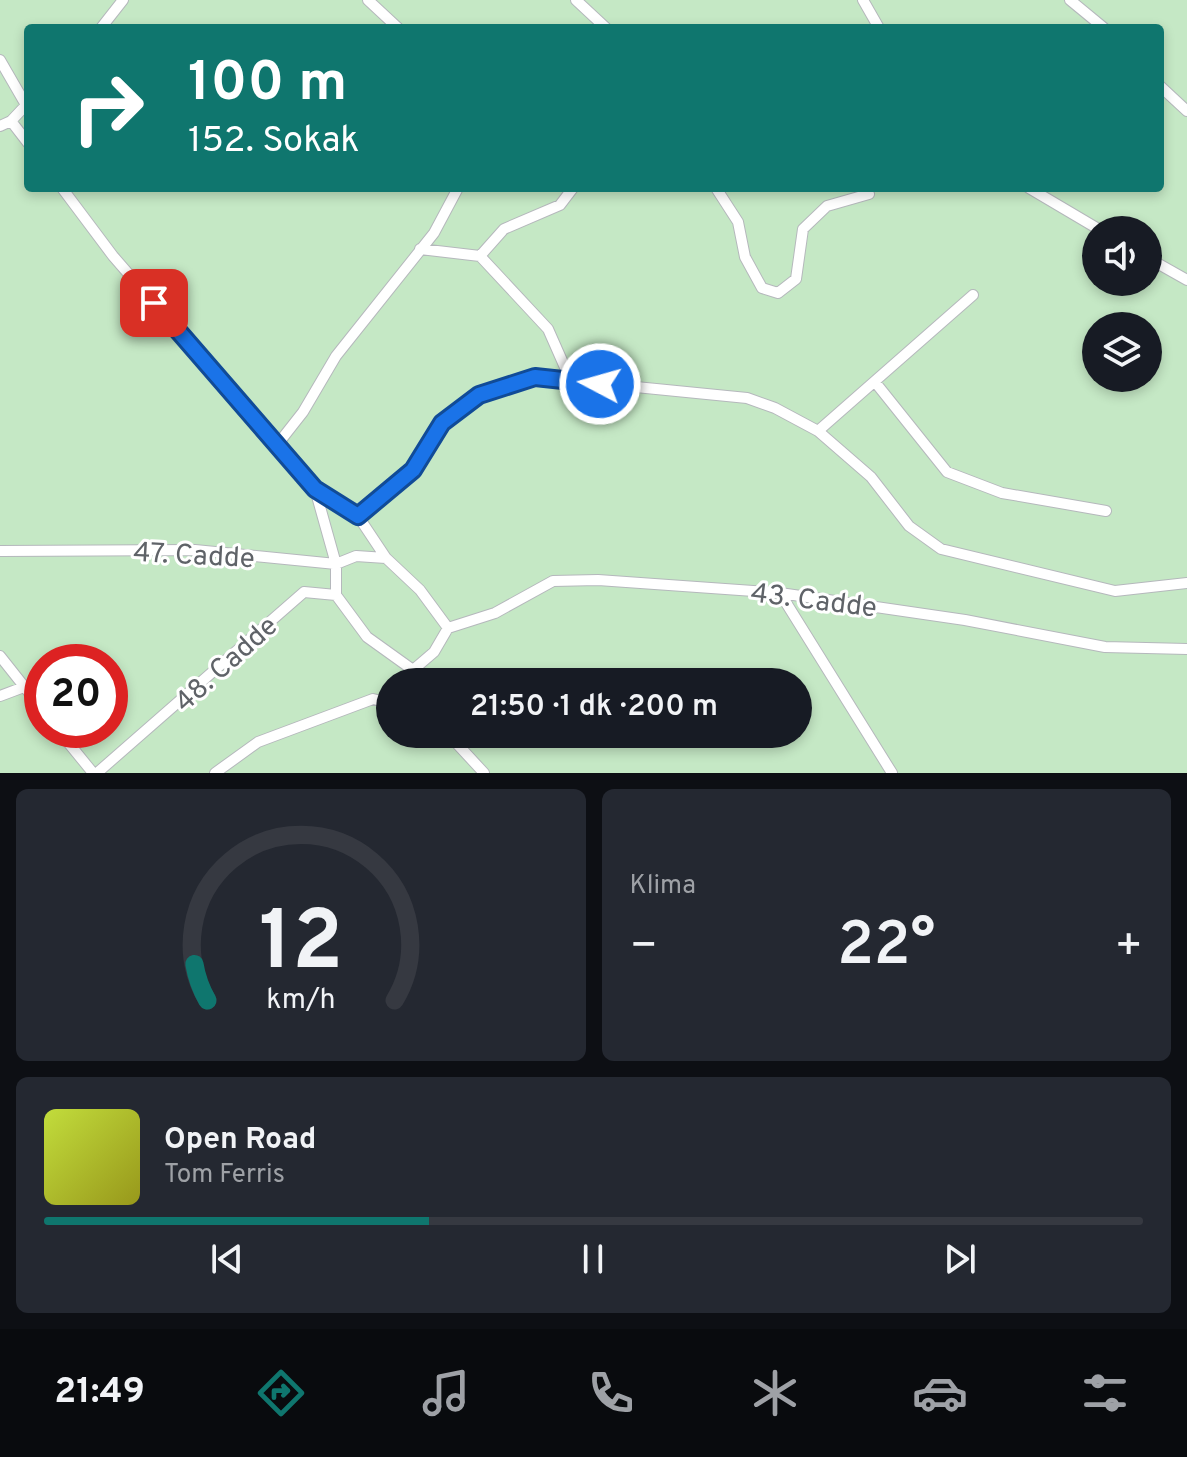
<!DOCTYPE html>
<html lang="tr">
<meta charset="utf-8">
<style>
:root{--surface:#171b24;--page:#242831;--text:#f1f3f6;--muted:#9ea1a6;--line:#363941;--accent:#0f766e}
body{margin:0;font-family:Overpass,sans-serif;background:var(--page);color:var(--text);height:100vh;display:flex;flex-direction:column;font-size:30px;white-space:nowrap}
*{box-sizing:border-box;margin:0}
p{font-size:26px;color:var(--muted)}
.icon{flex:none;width:44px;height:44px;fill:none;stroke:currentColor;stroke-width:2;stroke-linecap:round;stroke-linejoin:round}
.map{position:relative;height:773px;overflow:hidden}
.drawer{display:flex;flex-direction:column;gap:16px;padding:16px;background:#0d0f14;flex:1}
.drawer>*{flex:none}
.guide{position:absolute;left:24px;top:24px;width:1140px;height:168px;border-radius:8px;box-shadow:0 4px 12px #0003;background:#0f766e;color:#fff;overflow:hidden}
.buttons{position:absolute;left:1082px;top:216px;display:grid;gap:16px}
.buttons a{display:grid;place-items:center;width:80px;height:80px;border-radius:50%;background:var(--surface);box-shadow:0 4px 12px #0003;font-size:40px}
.speed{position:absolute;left:24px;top:644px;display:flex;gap:16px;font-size:40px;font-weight:700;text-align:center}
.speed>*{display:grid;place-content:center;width:104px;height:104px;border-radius:50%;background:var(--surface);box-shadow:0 4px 12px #0003;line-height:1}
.speed .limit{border:12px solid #d22;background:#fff;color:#111}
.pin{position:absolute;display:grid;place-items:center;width:68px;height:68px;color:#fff;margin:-34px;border-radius:16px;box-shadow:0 4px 12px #0006}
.me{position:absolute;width:88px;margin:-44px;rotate:276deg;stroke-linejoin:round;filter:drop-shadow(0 0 6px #0008)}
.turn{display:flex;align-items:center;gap:28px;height:168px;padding:0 32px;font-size:36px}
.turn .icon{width:104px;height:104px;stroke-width:2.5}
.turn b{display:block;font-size:56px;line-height:68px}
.big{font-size:60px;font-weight:600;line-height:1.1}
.drawer .card{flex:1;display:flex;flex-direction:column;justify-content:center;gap:12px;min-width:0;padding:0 28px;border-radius:12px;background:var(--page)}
.drawer .dial{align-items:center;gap:0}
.dial svg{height:208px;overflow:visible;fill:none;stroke:var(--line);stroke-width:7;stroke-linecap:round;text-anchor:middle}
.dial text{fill:var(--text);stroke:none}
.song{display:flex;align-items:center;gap:24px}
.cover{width:96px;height:96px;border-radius:12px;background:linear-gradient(135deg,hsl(70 70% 55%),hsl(60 70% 35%))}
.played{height:8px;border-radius:4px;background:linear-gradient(90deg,var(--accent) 35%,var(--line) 35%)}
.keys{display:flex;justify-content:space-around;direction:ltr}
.heat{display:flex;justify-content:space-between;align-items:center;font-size:44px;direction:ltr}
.drawer .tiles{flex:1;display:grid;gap:16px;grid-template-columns:1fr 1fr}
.card:last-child{grid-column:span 2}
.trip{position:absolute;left:376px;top:668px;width:436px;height:80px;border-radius:40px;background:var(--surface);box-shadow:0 4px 12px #0003;font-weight:600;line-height:80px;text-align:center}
.menu{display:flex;height:128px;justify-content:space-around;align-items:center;background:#090b0e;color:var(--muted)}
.menu .icon{width:56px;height:56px}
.menu .current{color:var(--accent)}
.menu b{font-size:36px;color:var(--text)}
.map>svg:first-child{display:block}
</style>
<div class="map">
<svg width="1187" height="773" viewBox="0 0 1187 773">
<rect width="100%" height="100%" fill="#f1efe8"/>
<path fill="#c5e8c5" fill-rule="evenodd" d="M 0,0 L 1187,0 L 1187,773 L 0,773 ZM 28,28 L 1160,28 L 1160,188 L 28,188 ZM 1096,230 L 1148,230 L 1148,282 L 1096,282 ZM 1096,326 L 1148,326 L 1148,378 L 1096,378 ZM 42,662 L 110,662 L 110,730 L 42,730 ZM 390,682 L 798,682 L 798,734 L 390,734 Z"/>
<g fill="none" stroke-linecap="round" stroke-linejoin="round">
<g stroke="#b5b8bc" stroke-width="12">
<path id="service" d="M 368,0 L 398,28
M 576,0 L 606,28
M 863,0 L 879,28
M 1070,0 L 1104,28
M 101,28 L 123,0
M 0,60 L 26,105
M 1160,86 L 1187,111
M 11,121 L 28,143
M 0,126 L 11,121 L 28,103
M 62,188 L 113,256 L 315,489 L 358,516 L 386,558 L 420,590 L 448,628 L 495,613 L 553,581 L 598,580 L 780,593 L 965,620 L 1105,647 L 1187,649
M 716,188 L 738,222 L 745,257 L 762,288 L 778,293 L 796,279 L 803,229 L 827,206 L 869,194
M 1029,188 L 1100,230
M 420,249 L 480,256 L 548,329 L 571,381
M 480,256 L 504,229 L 560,205 L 573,188
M 1148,258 L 1187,280
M 875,382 L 947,472 L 1002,493 L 1106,511
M 818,431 L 973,295
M 277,445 L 303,412 L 336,356 L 434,233 L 458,188
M 358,516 L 413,470 L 442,423 L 479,395 L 535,377 L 747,398 L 775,408 L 818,431 L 871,477 L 909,526 L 941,549 L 1115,591 L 1187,583
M 0,551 L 195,550 L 336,564 L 356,556 L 386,558
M 780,593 L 892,773
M 336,595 L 367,637 L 413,670
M 0,656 L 42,709
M 417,682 L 413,670 L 434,652 L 448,628
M 0,696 L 24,687
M 58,730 L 93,773
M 448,734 L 484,773
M 97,773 L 304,592 L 336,595 L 336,564 L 315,489
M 215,773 L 258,742 L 373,699 L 390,703"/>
</g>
<use href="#service" stroke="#fff" stroke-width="10"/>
</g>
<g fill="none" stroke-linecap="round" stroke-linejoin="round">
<g stroke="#114b97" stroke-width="20">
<path id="route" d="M 154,303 L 315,489 L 358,516 L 413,470 L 442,423 L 479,395 L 535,377 L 600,384"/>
</g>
<use href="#route" stroke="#1a73e8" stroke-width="14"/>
</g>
<g text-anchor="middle" stroke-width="6" stroke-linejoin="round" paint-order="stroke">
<g font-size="28" fill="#5f6368" stroke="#fff">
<text transform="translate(194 554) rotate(3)" y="10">47. Cadde</text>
<text transform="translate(814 599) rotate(7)" y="10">43. Cadde</text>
<text transform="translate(225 663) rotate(-42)" y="10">48. Cadde</text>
</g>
</g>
</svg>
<div class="buttons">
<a><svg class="icon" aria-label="sound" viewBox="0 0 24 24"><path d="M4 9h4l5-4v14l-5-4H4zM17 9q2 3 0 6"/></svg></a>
<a><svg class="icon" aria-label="layers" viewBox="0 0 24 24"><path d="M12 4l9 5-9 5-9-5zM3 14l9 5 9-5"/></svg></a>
</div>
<div class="speed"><div class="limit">20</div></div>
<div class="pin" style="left:154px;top:303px;background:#d93025"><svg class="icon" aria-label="arrive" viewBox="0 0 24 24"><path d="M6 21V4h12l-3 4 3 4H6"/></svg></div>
<svg class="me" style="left:600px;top:384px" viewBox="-20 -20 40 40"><circle r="17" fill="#1a73e8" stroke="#fff" stroke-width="3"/><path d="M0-11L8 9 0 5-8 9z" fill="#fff"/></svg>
<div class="trip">21:50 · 1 dk · 200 m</div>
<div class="guide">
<div class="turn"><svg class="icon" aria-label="right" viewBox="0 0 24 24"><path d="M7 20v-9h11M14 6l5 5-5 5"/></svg><div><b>100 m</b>152. Sokak</div></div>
</div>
</div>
<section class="drawer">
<div class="tiles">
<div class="card dial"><svg viewBox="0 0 100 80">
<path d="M14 69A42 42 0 1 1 86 69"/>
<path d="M14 69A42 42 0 0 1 9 55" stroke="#0f766e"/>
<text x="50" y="56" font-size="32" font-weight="700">12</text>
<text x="50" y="72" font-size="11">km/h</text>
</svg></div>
<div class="card"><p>Klima</p>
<div class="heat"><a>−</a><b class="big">22°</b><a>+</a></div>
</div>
<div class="card">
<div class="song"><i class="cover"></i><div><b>Open Road</b><p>Tom Ferris</p></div></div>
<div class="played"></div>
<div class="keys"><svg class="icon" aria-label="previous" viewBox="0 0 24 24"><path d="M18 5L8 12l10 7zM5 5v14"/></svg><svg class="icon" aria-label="pause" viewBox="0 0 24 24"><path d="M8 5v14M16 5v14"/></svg><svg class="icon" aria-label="next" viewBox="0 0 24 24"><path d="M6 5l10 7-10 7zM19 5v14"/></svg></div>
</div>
</div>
</section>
<nav class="menu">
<b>21:49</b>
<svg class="icon current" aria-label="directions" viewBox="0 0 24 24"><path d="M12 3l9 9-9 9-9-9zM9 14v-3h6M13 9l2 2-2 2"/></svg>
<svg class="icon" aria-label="music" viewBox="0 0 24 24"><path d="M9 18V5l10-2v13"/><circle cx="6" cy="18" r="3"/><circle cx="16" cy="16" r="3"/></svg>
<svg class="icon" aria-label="phone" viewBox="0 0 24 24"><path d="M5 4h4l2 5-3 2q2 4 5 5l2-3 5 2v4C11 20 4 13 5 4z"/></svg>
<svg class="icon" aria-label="climate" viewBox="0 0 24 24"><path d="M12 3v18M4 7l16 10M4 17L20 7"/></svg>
<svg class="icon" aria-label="car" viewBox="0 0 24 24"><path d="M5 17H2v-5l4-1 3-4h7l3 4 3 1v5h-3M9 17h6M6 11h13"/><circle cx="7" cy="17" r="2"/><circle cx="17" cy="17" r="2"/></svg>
<svg class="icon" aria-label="filters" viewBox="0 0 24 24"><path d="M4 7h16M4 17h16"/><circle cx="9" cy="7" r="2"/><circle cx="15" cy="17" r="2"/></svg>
</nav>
